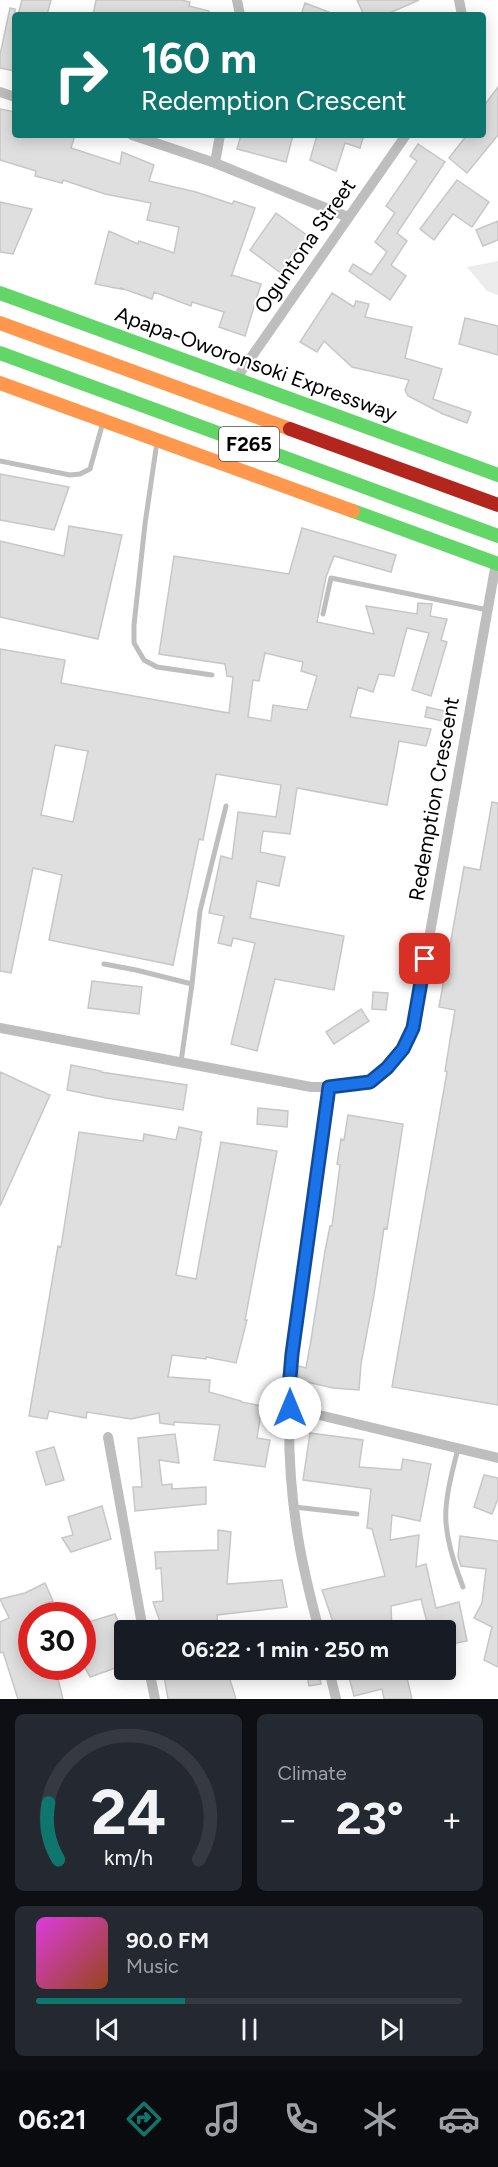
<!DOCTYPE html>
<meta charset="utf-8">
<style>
:root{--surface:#171b24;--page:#242831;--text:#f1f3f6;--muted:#9ea1a6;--line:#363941;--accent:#0f766e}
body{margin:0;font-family:Figtree,sans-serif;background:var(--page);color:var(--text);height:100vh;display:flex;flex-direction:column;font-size:22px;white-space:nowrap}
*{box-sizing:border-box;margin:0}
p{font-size:20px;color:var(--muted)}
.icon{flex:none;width:33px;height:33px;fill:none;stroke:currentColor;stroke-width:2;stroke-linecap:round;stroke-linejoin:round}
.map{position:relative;height:1699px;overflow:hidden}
.side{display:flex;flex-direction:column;gap:15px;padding:15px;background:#0d0f14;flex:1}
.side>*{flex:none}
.banner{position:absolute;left:12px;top:12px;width:474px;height:126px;border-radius:6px;box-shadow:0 3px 15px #0003;background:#0f766e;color:#fff;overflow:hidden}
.speed{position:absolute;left:18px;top:1602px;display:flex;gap:12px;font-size:30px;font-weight:700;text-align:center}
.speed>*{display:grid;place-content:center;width:78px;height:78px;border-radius:50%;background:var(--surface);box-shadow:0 3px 15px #0003;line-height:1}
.speed .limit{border:9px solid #d22;background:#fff;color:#111}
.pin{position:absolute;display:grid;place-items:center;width:51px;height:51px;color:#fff;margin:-26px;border-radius:12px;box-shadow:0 3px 9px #0006}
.me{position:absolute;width:66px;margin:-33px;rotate:0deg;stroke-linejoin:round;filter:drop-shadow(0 0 4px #0008)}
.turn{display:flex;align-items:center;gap:21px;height:126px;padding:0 30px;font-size:27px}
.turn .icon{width:78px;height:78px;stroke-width:2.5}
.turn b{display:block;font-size:42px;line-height:51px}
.big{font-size:45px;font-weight:700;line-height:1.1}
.side .widget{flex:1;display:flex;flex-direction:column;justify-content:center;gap:9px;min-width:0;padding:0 21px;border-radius:9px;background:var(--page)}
.side .dial{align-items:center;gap:0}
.dial svg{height:156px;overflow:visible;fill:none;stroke:var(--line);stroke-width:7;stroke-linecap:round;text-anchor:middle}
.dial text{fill:var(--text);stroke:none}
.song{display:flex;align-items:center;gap:18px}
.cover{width:72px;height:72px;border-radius:9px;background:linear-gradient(135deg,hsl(300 70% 55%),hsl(20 70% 35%))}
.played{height:6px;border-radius:3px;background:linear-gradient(90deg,var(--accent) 35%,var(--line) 35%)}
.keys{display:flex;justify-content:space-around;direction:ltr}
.heat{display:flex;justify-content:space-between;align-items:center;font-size:33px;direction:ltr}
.side .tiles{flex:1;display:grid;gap:15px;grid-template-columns:1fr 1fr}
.widget:last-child{grid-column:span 2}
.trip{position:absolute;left:114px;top:1620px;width:342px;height:60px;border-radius:6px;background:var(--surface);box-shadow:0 3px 15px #0003;font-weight:700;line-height:60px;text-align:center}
.tab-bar{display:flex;height:96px;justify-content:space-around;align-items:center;background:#090b0e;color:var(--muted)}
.tab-bar .icon{width:42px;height:42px}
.tab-bar .on{color:var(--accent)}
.tab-bar b{font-size:27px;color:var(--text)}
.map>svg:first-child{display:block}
</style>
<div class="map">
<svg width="498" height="1699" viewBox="0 0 498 1699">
<rect width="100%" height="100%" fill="#fff"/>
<path fill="#ececec" d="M 498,261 L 498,295 L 487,291 L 467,267 Z"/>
<path fill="#dfdfdf" stroke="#c7c7c7" stroke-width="1.5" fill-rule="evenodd" d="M 22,0 L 51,0 L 47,15 L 18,15 Z
M 96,0 L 181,0 L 190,2 L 189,6 L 209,11 L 209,15 L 93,15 Z
M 357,0 L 419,0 L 385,15 L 364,15 Z
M 305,3 L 334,14 L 334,15 L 301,15 Z
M 10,8 L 15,9 L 15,71 L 0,68 L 0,55 Z
M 498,87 L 498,135 L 467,173 L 449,158 L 467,135 L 483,135 L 483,107 Z
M 0,109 L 15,112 L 15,135 L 75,135 L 71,148 L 120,164 L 122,152 L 154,165 L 149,181 L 196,192 L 232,204 L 234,201 L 255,208 L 231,277 L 232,275 L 261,284 L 245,336 L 219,327 L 224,312 L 192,302 L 191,306 L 154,292 L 152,299 L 121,288 L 121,289 L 95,284 L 109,231 L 138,244 L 139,241 L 174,253 L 179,227 L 147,220 L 151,203 L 105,194 L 63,180 L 62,183 L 35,176 L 36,171 L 0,160 Z
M 241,135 L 293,135 L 286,162 L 237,149 Z
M 317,135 L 364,135 L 360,148 L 345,143 L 336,171 L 310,160 Z
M 418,144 L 445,162 L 397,233 L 407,241 L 391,265 L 406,276 L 390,300 L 349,271 L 353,264 L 371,275 L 387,252 L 375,242 L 395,213 L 386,206 L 417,161 L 410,156 Z
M 457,180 L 489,202 L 472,227 L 453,214 L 434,240 L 420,229 Z
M 0,202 L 32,209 L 13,254 L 0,252 Z
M 276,213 L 308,236 L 302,246 L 300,244 L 287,261 L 290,263 L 282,274 L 250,250 Z
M 498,221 L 498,240 L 483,246 L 476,230 Z
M 332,293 L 354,307 L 356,301 L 369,304 L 365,317 L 412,327 L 405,358 L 442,369 L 433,399 L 471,412 L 467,423 L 443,414 L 408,396 L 405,390 L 409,380 L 352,367 L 324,341 L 317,352 L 300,342 Z
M 465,318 L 498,326 L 498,355 L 459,344 Z
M 0,474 L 69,487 L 54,530 L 0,520 Z
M 69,526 L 122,535 L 98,639 L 0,617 L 0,541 L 64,556 Z
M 302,528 L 396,555 L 391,572 L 334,556 L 326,577 L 317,622 L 374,634 L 366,606 L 417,614 L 418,603 L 432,604 L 430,616 L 447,619 L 441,640 L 447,642 L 431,696 L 412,690 L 429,633 L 407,628 L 394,676 L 379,674 L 373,692 L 358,687 L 350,717 L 431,729 L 426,746 L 399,741 L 387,805 L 297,788 L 290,834 L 263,831 L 260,852 L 285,857 L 279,886 L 257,881 L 250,918 L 344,936 L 334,990 L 275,979 L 257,1051 L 231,1044 L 255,943 L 233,938 L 231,946 L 218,943 L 224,916 L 209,913 L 221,856 L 232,859 L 238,812 L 276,817 L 281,785 L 216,774 L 203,840 L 199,839 L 173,965 L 49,940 L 62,875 L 33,868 L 11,973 L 0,971 L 0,649 L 65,660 L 61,683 L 229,713 L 233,677 L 227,676 L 225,664 L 159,654 L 174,556 L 289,574 ZM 265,653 L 303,662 L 301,671 L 317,676 L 307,710 L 273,705 L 271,721 L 248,717 L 253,680 L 259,681 ZM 55,745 L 88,751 L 73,822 L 41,815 Z
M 427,707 L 449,712 L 447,722 L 425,717 Z
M 492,802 L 498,803 L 498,1405 L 392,1387 L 447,1072 L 445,1071 L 455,1010 L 439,1007 L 464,867 L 480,870 Z
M 92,981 L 142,987 L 139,1014 L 88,1008 Z
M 373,992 L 388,993 L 386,1010 L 372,1009 Z
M 361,1009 L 369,1021 L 334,1044 L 326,1032 Z
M 71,1065 L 101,1071 L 101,1072 L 187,1085 L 183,1110 L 106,1098 L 67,1090 Z
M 0,1072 L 50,1095 L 0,1206 Z
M 258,1108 L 288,1111 L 287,1127 L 257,1124 Z
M 348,1115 L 403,1124 L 387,1229 L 384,1228 L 374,1295 L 361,1364 L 359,1390 L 333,1388 L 298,1380 L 299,1366 L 306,1368 L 311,1340 L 325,1251 L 330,1226 L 332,1226 L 340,1165 L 337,1164 L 341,1139 L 344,1140 Z
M 179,1127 L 202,1132 L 200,1139 L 201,1139 L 176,1275 L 196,1279 L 221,1142 L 277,1151 L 245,1320 L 247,1320 L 236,1363 L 206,1357 L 206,1359 L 172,1355 L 168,1377 L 210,1380 L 209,1392 L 241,1401 L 241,1402 L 262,1406 L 257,1438 L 270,1440 L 265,1467 L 214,1460 L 220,1425 L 174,1422 L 174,1425 L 160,1423 L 159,1413 L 131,1419 L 87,1412 L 86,1418 L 49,1411 L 47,1419 L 29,1416 L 58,1246 L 61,1247 L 79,1132 L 143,1141 L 144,1134 L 176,1140 Z
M 310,1433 L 363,1440 L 359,1467 L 401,1470 L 403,1459 L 431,1464 L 420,1521 L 392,1515 L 390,1540 L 419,1535 L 416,1567 L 426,1564 L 436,1608 L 459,1602 L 467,1641 L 446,1645 L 446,1630 L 429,1630 L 421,1599 L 391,1606 L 392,1630 L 340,1630 L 336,1621 L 333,1622 L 322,1590 L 385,1576 L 372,1529 L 367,1528 L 371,1489 L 303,1480 Z
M 175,1434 L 179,1463 L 159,1460 L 162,1485 L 172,1484 L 172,1489 L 206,1487 L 206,1504 L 135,1511 L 133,1487 L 142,1487 L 138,1438 Z
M 54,1447 L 64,1480 L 46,1485 L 36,1452 Z
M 484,1475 L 498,1478 L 498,1499 L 492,1514 L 474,1507 Z
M 102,1506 L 111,1539 L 71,1552 L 62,1538 L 73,1535 L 68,1517 Z
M 218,1530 L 231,1532 L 227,1584 L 282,1580 L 287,1607 L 217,1615 L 218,1630 L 163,1630 L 153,1602 L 163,1601 L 161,1568 L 156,1569 L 155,1552 L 218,1550 Z
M 460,1536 L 498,1541 L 498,1667 L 484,1660 L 492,1627 L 474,1618 L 482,1603 L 486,1569 L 461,1566 L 458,1557 Z
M 45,1583 L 53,1601 L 46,1603 L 49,1616 L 32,1616 L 32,1666 L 60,1666 L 62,1679 L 58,1679 L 63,1699 L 18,1699 L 3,1652 L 0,1653 L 0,1622 L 9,1618 L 0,1599 L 25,1593 Z
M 115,1614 L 124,1634 L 124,1640 L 117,1642 L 124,1665 L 90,1677 L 82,1662 L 82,1624 Z
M 163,1670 L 191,1670 L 192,1676 L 227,1670 L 236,1699 L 168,1699 Z
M 306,1670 L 318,1670 L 321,1684 L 309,1686 Z
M 347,1670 L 405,1670 L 412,1699 L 384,1699 L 382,1689 L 354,1696 Z"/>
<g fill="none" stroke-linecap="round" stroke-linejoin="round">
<path stroke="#bebebe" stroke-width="5" d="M 157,442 L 145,524 L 134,625 L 134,643 L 144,660 L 157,667 L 212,675
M 0,461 L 70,475 L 80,474 L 90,469 L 103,422
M 323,614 L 331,578 L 488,610
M 104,964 L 136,970 L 192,984
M 181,1062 L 192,984 L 200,911 L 226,806
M 458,1449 C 453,1468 447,1489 446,1509 C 444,1534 454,1563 463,1587
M 294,1507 L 357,1514"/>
<path stroke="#bebebe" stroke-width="10" d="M 237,0 L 240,15
M 459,0 L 462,15
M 0,92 L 15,97
M 132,135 L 215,163 L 348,217
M 215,163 L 220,135
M 236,379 L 406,135
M 0,1028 L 311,1087 C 329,1087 351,1088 368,1083 C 389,1076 405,1046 413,1028 L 496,563
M 290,1408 L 498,1458
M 108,1437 L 143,1630
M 319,1630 C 311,1600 303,1568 298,1537 C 288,1477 287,1414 292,1354 L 329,1087
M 149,1670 L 155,1699
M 329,1670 L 336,1699"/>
<path stroke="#63d668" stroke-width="14" d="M 0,293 L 498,475
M 0,353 L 498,536
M 353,511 L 498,564"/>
<path stroke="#ff974d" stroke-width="14" d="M 0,323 L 290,429
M 0,383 L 353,511"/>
<path stroke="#b3261e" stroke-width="14" d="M 290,429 L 498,505"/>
</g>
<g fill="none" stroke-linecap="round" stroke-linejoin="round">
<g stroke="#114b97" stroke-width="15">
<path id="route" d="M 290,1408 L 289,1389 L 292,1354 L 329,1087 L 370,1082 L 387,1068 L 403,1049 L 413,1028 L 425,959"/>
</g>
<use href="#route" stroke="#1a73e8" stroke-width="10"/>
</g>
<g text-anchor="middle" stroke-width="4.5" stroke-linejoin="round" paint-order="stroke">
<rect fill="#fff" stroke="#4c4c4c" stroke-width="1.5" x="219" y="427" width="60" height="34" rx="4.5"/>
<g font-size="20" font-weight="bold" fill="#000">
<text x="249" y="451">F265</text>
</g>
<g font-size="21" fill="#000" stroke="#fff">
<text transform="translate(305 246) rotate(-55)" y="7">Oguntona Street</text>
<text transform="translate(256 364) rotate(20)" y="7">Apapa-Oworonsoki Expressway</text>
<text transform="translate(434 799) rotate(-80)" y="7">Redemption Crescent</text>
</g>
</g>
</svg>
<div class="speed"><div class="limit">30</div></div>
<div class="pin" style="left:425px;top:959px;background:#d93025"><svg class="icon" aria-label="arrive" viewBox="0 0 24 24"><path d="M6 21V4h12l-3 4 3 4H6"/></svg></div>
<svg class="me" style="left:290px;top:1408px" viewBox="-20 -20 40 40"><circle r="19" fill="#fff"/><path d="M0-13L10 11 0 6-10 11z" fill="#1a73e8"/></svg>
<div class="trip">06:22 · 1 min · 250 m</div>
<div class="banner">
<div class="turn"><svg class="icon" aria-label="right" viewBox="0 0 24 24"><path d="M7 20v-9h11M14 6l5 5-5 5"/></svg><div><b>160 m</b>Redemption Crescent</div></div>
</div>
</div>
<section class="side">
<div class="tiles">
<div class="widget dial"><svg viewBox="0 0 100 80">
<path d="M14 69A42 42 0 1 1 86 69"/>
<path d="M14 69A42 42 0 0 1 9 40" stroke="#0f766e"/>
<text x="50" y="56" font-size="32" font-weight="700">24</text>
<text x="50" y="72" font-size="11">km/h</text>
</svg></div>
<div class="widget"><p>Climate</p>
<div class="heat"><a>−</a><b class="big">23°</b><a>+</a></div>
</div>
<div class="widget">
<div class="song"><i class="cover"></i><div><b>90.0 FM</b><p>Music</p></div></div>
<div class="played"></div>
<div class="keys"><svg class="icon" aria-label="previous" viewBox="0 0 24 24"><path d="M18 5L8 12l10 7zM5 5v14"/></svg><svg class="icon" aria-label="pause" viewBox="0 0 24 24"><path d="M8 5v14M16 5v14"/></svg><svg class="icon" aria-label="next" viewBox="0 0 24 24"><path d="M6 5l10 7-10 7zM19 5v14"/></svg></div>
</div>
</div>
</section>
<nav class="tab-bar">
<b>06:21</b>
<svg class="icon on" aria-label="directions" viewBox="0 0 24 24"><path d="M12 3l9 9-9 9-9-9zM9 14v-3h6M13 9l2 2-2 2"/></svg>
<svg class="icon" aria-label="music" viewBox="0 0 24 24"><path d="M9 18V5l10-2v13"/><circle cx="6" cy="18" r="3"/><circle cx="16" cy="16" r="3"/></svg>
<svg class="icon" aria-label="phone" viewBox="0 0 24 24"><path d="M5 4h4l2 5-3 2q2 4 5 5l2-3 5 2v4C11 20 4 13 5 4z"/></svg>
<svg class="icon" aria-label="climate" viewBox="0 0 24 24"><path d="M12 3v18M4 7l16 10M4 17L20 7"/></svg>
<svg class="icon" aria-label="car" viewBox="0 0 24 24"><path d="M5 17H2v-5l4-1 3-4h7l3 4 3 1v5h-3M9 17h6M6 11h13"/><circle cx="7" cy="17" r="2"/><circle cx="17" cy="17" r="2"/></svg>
</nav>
